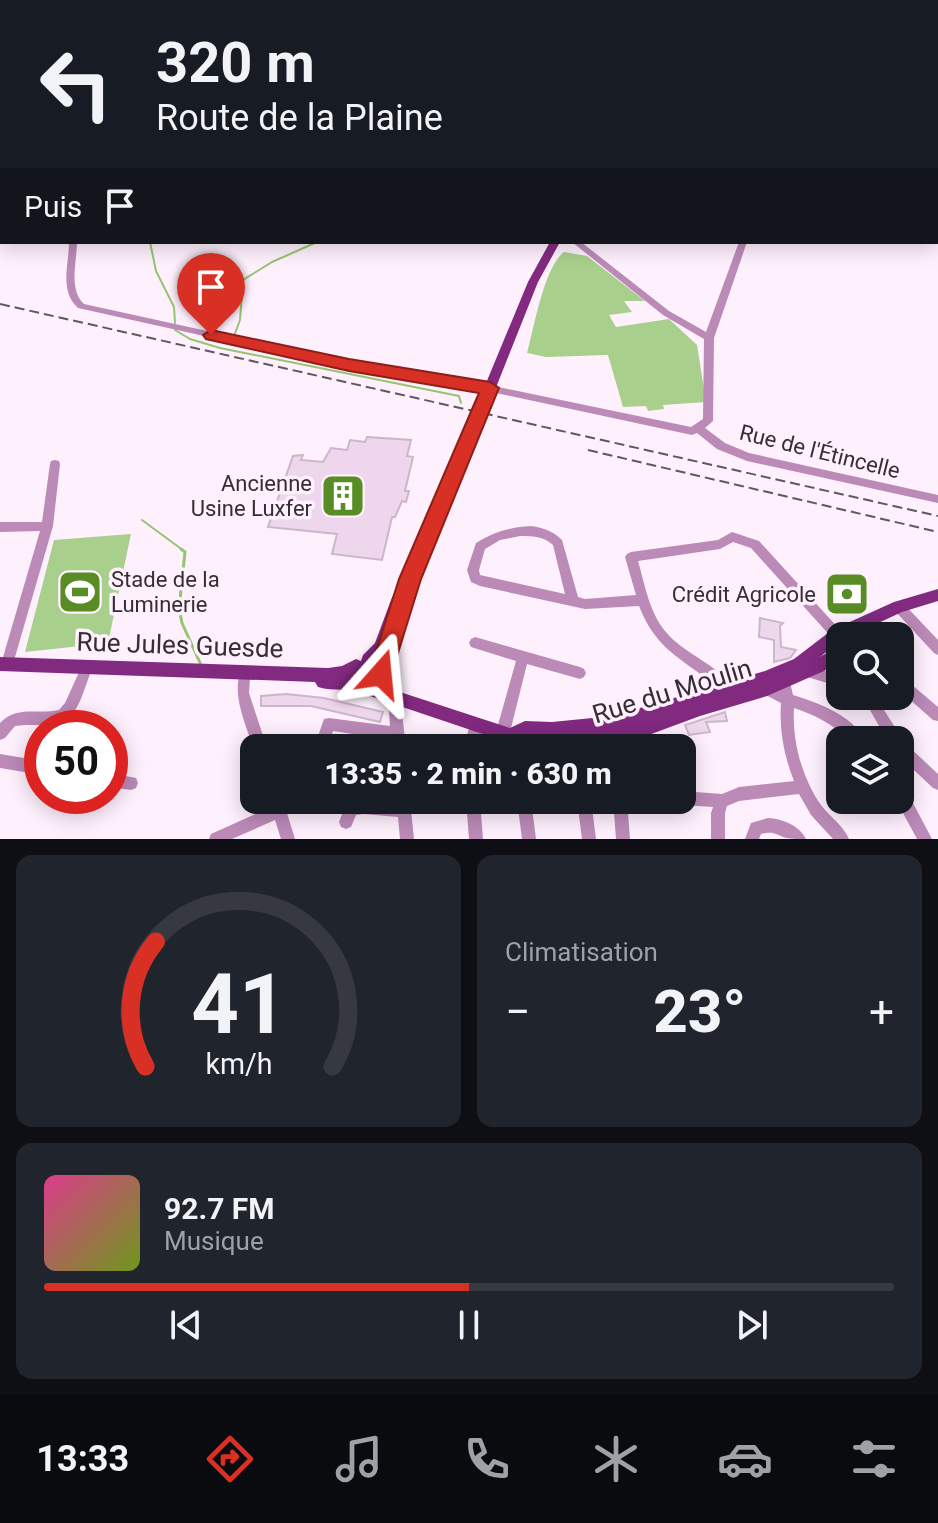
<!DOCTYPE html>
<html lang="fr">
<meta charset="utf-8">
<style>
:root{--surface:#171b24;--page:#20242c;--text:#f1f3f6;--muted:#9ea1a6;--line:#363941;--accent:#d93025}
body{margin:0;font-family:Roboto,sans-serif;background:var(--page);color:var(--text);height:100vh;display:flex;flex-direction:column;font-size:30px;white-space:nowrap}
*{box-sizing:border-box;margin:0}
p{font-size:26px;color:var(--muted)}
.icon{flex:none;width:44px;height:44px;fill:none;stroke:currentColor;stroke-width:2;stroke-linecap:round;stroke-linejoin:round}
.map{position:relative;height:839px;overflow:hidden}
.drawer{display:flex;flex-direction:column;gap:16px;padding:16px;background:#0d0f14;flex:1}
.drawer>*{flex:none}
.hud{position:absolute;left:0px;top:0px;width:938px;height:244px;box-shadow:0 4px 20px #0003;background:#171b24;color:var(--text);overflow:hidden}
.tools{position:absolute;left:826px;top:622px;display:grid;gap:16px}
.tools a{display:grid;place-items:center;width:88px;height:88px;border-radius:16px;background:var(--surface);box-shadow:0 4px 20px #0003;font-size:40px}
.speed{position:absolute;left:24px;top:710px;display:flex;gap:16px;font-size:40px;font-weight:700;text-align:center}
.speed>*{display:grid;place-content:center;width:104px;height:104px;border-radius:50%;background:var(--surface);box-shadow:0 4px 20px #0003;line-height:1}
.speed .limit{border:12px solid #d22;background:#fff;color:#111}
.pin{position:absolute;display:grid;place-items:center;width:68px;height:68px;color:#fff;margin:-82px -34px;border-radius:50% 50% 50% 0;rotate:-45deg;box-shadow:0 0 8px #0007}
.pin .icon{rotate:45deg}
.me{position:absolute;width:88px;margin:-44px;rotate:18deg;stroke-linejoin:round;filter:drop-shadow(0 0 6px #0008)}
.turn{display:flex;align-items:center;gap:28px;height:168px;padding:0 24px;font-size:36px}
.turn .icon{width:104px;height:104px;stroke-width:2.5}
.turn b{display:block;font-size:56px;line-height:68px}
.then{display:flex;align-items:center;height:76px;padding:0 24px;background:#0003;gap:16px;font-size:30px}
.big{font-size:60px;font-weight:800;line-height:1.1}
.drawer .widget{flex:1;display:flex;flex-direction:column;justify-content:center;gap:12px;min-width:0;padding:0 28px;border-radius:16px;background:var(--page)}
.drawer .dial{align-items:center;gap:0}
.dial svg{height:208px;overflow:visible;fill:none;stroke:var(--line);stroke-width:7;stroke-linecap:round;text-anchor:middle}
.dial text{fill:var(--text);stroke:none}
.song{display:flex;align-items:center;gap:24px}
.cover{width:96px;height:96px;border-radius:12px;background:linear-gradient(135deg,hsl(330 70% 55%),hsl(80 70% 35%))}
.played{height:8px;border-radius:4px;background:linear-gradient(90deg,var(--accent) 50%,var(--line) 50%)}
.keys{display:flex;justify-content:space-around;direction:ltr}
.heat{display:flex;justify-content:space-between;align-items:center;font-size:44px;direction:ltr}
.drawer .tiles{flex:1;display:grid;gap:16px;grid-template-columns:1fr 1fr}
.widget:last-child{grid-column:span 2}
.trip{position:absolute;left:240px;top:734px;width:456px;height:80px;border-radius:16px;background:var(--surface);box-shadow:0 4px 20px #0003;font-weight:800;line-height:80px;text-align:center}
.tab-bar{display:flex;height:128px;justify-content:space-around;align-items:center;background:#090b0e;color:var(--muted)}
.tab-bar .icon{width:56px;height:56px}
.tab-bar .selected{color:var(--accent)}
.tab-bar b{font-size:36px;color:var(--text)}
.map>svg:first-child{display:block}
</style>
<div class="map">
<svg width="938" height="839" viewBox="0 0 938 839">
<rect width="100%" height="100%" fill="#fef0fd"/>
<path fill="#a9cf8c" d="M 564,252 L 587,256 L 645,301 L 624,301 L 632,312 L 609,315 L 616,327 L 669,319 L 697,345 L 706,402 L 663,405 L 664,409 L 648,411 L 646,406 L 623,407 L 608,355 L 546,357 L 527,353 C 534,328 544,267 564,252 Z
M 131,534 L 108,643 L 25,652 L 54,540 Z"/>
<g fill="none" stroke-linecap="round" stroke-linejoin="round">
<path stroke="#95c56e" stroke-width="2" d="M 150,242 L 156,271 L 174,307 L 175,323
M 175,330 L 190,339 L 220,348 L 459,396 L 461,403
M 234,336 L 240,320 L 243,280 L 272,262 L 317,242
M 142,520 L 184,551"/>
<path stroke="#95c56e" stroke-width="3" d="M 181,549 L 185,552 L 179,609 L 182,623 L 201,665"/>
</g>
<path fill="#eed7ec" stroke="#ccb6ca" stroke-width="2" d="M 367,437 L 411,440 L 407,456 L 413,457 L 405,491 L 409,491 L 406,502 L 402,501 L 395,517 L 392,517 L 382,560 L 332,554 L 337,534 L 268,527 L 293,456 L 303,455 L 301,460 L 323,462 L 331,448 L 347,450 L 350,440 L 365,442 Z
M 760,618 L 783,623 L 780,626 L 781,647 L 796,650 L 790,658 L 774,662 L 774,640 L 759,637 Z
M 286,694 L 324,698 L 383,712 L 380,722 L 311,706 L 261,706 L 261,696 Z
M 725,712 L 727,721 L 706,722 L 710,732 L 689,735 L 685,725 Z"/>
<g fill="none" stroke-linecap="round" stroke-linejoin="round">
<path fill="#bb8ab7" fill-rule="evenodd" d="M 80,0 L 89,0 L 92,2 L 83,2 Z
M 156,0 L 162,0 L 160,2 L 154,2 Z
M 879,0 L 893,0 L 898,2 L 884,2 Z
M 936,6 L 938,7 L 938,11 L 936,10 Z
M 936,145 L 938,145 L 938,149 L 936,149 Z
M 69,242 L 77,242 C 77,262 68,289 84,304 L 349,362 L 464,380 L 691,427 L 703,419 L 704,339 L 663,315 L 572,242 L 581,242 L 669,311 L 706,332 L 739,242 L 747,242 L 714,338 L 713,421 L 705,428 L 725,443 L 749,453 L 938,495 L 938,503 L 747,461 L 717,449 L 697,433 L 692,435 L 464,386 L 349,368 L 78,308 C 59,291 69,264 69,242 Z
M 55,460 L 59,461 L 60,464 L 53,526 L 13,664 L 11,668 L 7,670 L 3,668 L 1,664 L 40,531 L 0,532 L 0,522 L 42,522 L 50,464 L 51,461 Z
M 531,526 C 544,528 553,531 562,540 L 578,597 L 585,599 L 636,595 L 625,557 L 627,554 L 631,552 L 718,540 L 732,532 L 759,541 L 841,631 L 843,635 L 840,636 L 840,639 L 837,641 L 833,639 L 751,548 L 733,542 L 720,549 L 638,561 C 645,585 649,611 665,631 C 685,656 722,665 737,693 L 736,697 L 731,699 C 722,694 715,685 707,679 C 674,654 655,646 639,606 L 585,609 L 480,586 L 471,582 L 467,570 L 476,543 C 493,532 511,527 531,526 ZM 520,536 C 533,536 543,536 553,545 L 565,594 L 480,575 L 479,570 L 485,549 L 500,540 Z
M 899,602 L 903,603 L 938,640 L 938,655 L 934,653 L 895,611 L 893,607 L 895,603 Z
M 475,637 L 580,667 L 584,669 L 586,673 L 584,677 L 580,679 L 527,664 L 510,732 L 508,737 L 503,739 L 498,737 L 496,732 L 516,661 L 471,647 L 469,643 L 471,639 Z
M 805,665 L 840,675 L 840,687 L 801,675 L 799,671 L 801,667 Z
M 84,668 L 88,670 L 90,674 C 84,689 78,717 61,723 C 51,726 28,724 15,726 L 5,738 L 0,740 L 0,723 C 17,705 38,715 59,710 L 65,703 L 80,670 Z
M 244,672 L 248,674 L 250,678 L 249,693 L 267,748 L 254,748 L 254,750 C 247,728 232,696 240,674 Z
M 784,676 L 789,678 L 793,695 C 819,703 852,715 865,740 L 849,740 C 833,724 815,715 794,708 C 792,741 802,778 821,805 C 830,817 843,825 849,839 L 833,839 L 811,815 L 799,794 L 739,801 L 727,806 L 725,813 L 725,839 L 711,839 L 711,813 L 713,807 L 682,805 L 677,803 L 676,800 L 682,800 L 682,791 L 722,794 L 739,787 L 794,781 C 784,756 779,730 781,703 L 762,693 L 761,689 L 762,685 L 767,683 L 779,689 L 778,682 L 779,678 Z
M 900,677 L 905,679 L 938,707 L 938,721 L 933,720 L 900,691 Z
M 394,689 L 399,691 L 400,695 L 406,748 L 392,748 L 392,740 L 333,731 L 328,748 L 314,748 L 324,719 L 329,718 L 390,726 L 388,695 L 389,691 Z
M 862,696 L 875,696 L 900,735 L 901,742 L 905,743 L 938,774 L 938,790 L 933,788 L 900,757 L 900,740 L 887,740 Z
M 476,718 L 481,719 L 483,724 L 478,748 L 464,748 L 471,719 Z
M 0,754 L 42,761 L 42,775 L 0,768 Z
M 110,773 L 136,778 L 138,783 L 136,788 L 131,790 L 110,787 Z
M 900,786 L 905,788 L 932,839 L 917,839 L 896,800 L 900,800 Z
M 269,800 L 283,800 L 295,839 L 281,839 L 275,820 L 232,839 L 209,839 L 211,834 L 271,807 Z
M 364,800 L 396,803 L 396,800 L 410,800 L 414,839 L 400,839 L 398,817 L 364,814 L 356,815 L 351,827 L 346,829 L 341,827 L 339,822 L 346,804 Z
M 466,800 L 480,800 L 483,839 L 469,839 Z
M 517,800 L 531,800 L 536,839 L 522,839 Z
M 577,800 L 591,800 L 596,839 L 582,839 Z
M 613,800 L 627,800 L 630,839 L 616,839 Z
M 768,818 C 783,819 799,825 806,839 C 800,839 792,839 786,838 C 775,834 774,831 761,834 L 759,839 L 745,839 L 751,823 Z"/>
<path fill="#822a80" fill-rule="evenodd" d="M 47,0 L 57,0 L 54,2 L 44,2 Z
M 699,0 L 705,0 L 705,2 L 699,2 Z
M 0,16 L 2,16 L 2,21 L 0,21 Z
M 550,242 L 560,242 L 538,282 L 491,400 L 485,404 L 481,403 L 479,400 L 528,282 Z
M 462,452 L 466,454 L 468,457 L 405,600 L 395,630 L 398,631 L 400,636 L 387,670 L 400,692 L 510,728 L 525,721 L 552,722 L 613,716 L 765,671 L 794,659 L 832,630 L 894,602 L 938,589 L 938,601 L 902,612 L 850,636 L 840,636 L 840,641 L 820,657 L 840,645 L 840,660 L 824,671 L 767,696 L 700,716 L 627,743 L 599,748 L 524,748 L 364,694 C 351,687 333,692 318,687 L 315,682 L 0,671 L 0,657 L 328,668 L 342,666 L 356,659 L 361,661 L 363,655 L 375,643 L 391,600 L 456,457 L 458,454 ZM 375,663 L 372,670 L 379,685 L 353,676 L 361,671 L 363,665 L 368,667 Z"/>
<path stroke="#615760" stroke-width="2" stroke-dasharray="10 5" stroke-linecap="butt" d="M 0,304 L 938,516
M 588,450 L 938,532"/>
<path stroke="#822a80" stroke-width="12" d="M 462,457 L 485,400"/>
</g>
<path fill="#d93025" stroke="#8d1f18" stroke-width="2" d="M 211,330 L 349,359 L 490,382 L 499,388 L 421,579 L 389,682 L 381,685 L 372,682 L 369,674 L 399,579 L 479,393 L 349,371 L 206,339 L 203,335 Z"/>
<defs>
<g id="building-square" transform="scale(2.3)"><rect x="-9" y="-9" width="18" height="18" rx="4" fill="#598c24" stroke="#fef0fd"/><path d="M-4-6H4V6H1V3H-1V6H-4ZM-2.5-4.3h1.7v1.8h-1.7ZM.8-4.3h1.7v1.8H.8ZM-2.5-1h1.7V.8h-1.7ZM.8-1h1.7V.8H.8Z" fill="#fff"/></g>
<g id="stadium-square" transform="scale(2.3)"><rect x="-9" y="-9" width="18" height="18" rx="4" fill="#598c24" stroke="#fef0fd"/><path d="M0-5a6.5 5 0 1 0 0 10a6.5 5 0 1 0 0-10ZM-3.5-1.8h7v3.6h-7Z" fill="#fff"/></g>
<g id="bank-square" transform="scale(2.3)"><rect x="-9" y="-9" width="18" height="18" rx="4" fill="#598c24" stroke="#fef0fd"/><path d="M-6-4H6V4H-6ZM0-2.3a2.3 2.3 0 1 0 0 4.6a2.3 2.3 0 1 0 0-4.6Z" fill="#fff"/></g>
</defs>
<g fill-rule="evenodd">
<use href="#building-square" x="343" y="496"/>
<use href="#stadium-square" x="80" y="592"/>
<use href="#bank-square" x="847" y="594"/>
</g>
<g text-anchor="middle" stroke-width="7" stroke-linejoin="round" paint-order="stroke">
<g font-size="22" fill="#362d35" stroke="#fef0fd">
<text transform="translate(820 451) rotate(14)" y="8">Rue de l'Étincelle</text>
</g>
<g font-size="22" fill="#362d35" stroke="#fef0fd" text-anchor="end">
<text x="312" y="491">Ancienne<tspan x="312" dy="25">Usine Luxfer</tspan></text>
<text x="111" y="587" text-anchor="start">Stade de la<tspan x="111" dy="25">Luminerie</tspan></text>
<text x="816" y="602">Crédit Agricole</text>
</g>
<g font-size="26" fill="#362d35" stroke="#fef0fd">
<text transform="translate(180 645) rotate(2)" y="9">Rue Jules Guesde</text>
<text transform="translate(672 691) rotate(-17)" y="9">Rue du Moulin</text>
</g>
</g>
</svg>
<div class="tools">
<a><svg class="icon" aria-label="search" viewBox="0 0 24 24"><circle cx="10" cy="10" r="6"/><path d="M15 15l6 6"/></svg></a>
<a><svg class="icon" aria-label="layers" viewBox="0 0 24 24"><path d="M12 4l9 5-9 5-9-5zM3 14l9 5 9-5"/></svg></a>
</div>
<div class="speed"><div class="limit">50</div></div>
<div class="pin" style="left:211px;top:335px;background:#d93025"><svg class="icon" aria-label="arrive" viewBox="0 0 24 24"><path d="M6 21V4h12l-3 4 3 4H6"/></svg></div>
<svg class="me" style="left:381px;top:674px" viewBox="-20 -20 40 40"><path d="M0-17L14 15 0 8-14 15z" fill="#d93025" stroke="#fff" stroke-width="4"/></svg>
<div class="trip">13:35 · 2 min · 630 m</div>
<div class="hud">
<div class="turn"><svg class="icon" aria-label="left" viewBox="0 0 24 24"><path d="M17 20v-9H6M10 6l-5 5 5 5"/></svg><div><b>320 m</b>Route de la Plaine</div></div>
<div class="then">Puis<svg class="icon" aria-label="arrive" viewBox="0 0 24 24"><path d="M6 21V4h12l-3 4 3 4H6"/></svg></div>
</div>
</div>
<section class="drawer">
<div class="tiles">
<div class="widget dial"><svg viewBox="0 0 100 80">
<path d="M14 69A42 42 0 1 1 86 69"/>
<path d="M14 69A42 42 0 0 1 18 21" stroke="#d93025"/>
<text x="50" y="56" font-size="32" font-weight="700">41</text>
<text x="50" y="72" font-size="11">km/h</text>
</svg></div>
<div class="widget"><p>Climatisation</p>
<div class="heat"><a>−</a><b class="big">23°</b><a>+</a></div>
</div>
<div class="widget">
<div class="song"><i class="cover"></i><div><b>92.7 FM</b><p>Musique</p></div></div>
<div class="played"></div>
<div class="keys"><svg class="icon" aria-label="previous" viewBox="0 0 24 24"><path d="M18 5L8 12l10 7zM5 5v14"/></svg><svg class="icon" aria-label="pause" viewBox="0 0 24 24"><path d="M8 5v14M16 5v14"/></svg><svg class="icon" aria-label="next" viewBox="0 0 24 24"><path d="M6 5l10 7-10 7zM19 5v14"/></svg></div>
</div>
</div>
</section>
<nav class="tab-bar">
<b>13:33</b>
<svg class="icon selected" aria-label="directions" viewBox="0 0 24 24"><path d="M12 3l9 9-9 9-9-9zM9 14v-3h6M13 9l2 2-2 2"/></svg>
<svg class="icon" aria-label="music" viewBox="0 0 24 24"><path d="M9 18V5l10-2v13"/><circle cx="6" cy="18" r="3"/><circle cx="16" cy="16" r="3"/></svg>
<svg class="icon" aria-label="phone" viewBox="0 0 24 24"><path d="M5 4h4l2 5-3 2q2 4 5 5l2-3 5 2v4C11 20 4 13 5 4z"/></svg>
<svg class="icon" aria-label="climate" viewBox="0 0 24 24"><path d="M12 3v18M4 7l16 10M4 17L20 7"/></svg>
<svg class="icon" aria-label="car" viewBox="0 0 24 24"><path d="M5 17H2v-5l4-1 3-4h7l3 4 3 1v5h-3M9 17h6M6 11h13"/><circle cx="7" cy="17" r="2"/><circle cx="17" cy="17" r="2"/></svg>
<svg class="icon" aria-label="filters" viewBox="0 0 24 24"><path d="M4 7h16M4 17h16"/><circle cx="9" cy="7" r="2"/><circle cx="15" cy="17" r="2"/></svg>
</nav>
